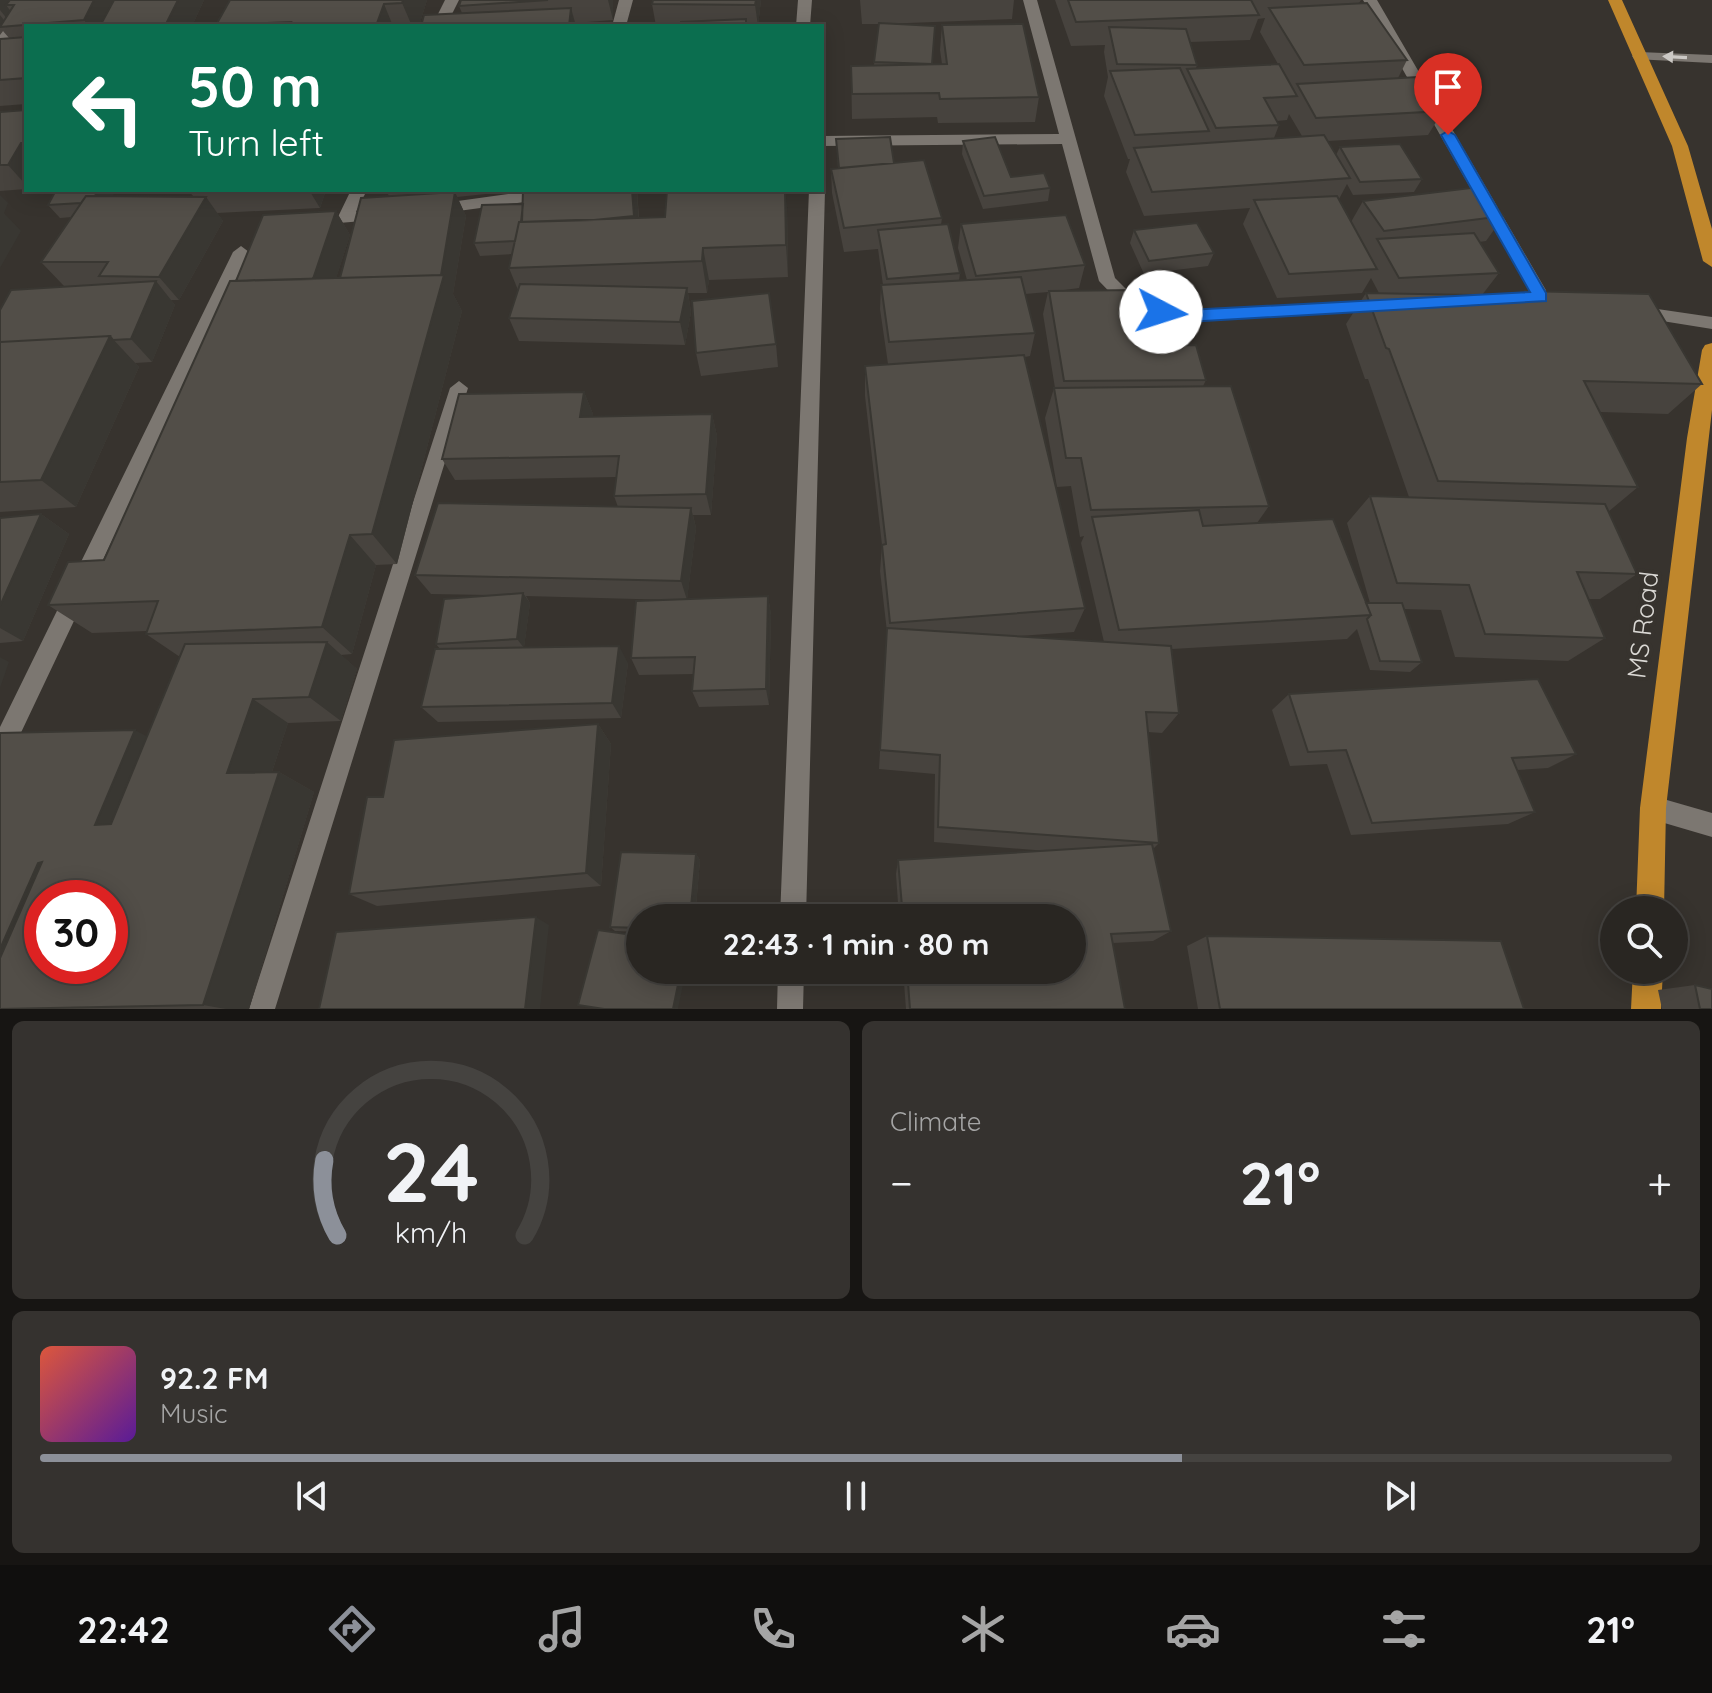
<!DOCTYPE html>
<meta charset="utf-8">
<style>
:root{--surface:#292622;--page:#35322f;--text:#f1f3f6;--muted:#a5a5a5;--line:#454340;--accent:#8c9099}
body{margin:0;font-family:Quicksand,sans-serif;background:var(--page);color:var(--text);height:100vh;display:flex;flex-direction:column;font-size:30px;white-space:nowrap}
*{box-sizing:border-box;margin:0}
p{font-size:26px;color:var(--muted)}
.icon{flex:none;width:44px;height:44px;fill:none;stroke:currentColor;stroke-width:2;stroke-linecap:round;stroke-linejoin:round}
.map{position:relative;height:1009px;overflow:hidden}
.sheet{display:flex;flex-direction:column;gap:12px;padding:12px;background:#171513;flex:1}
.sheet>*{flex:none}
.hud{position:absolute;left:24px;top:24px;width:800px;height:168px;border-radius:0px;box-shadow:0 4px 20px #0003,0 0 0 2px var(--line);background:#0b6e4f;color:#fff;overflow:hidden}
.tools{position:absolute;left:1600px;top:896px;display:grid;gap:16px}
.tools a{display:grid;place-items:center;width:88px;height:88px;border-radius:50%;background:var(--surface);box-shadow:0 4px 20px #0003,0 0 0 2px var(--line);font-size:40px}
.speed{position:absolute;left:24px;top:880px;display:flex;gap:16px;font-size:40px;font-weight:700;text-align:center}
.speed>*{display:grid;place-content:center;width:104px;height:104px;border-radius:50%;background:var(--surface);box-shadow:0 4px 20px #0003,0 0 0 2px var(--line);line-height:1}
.speed .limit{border:12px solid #d22;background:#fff;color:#111}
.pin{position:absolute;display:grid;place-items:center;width:68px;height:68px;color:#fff;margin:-82px -34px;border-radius:50% 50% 50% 0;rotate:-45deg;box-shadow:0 0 8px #0007}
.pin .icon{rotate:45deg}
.me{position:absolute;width:88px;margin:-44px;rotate:95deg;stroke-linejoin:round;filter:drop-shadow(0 0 6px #0008)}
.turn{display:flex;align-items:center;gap:28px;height:168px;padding:0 32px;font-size:36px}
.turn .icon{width:104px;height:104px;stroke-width:2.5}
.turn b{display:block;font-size:56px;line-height:68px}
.big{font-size:60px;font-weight:700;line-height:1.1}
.sheet .card{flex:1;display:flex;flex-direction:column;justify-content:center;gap:12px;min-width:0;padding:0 28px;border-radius:12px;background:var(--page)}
.sheet .dial{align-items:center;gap:0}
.dial svg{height:208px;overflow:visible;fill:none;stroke:var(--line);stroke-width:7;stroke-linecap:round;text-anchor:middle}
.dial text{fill:var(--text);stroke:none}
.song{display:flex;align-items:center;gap:24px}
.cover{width:96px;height:96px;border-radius:12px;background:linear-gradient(135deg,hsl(10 70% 55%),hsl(270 70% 35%))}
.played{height:8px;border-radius:4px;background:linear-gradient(90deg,var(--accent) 70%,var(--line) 70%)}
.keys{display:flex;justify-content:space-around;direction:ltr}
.heat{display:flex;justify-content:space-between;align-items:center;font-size:44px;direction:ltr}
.sheet .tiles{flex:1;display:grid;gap:12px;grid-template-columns:1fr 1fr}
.card:last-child{grid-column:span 2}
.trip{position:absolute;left:626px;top:904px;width:460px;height:80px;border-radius:40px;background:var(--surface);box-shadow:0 4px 20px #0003,0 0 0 2px var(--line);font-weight:700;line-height:80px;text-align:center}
.tabs{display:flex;height:128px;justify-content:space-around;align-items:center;background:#100f0e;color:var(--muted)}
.tabs .icon{width:56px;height:56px}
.tabs .on{color:var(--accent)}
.tabs b{font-size:36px;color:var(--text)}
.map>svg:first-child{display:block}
</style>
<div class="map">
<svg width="1712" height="1009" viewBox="0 0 1712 1009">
<rect width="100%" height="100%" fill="#37332e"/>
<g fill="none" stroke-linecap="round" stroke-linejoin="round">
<path fill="#7c7771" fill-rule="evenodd" d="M 27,0 L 41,0 L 5,46 L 0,47 L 0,34 Z
M 445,0 L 459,0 L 446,26 L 432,26 Z
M 619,0 L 633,0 L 626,26 L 612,26 Z
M 798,0 L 812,0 L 810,26 L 796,26 Z
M 1023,0 L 1037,0 L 1115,278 L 1139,302 L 1187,310 L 1381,300 L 1390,306 L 1387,310 L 1187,322 L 1134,313 L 1128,311 L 1099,281 L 1062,144 L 822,146 L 822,136 L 1059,134 Z
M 1363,0 L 1377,0 L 1547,292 L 1564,296 L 1567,300 L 1564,304 L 1558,306 L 1535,301 Z
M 822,186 L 825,190 L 806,918 L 780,918 L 809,190 L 822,190 Z
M 351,190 L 367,190 L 356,212 L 380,210 L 388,215 L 386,219 L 339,223 L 337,219 Z
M 538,190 L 584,190 L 576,195 L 436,214 L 428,209 L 436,204 Z
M 241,246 L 249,252 L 8,760 L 0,764 L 0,727 L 233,252 Z
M 1637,306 L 1712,317 L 1712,329 L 1631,316 L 1628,312 L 1631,308 Z
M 459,381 L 468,388 L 275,1009 L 249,1009 L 450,388 Z
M 1653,796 L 1712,813 L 1712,837 L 1644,817 L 1641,808 L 1644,799 Z
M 778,970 L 804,970 L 803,1009 L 777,1009 Z"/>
<path fill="#7c7771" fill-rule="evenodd" d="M 1639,52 L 1712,55 L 1712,63 L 1634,59 L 1632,56 Z"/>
<path fill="#c0872c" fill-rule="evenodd" d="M 1608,0 L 1622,0 L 1688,146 L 1712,229 L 1712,267 L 1703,261 L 1672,146 Z
M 1712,343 L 1712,410 L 1666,808 L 1664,910 L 1636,910 L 1640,808 L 1687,438 L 1702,350 L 1705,345 Z
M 1633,970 L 1663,970 L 1661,1009 L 1631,1009 Z"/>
</g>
<path fill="#47433e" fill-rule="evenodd" d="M 0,0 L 204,0 L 192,26 L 26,26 L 26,104 L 0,106 L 0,39 L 9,38 L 3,31 L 0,35 Z
M 230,0 L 427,0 L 419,26 L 217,26 Z
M 461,0 L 613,0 L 613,20 L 575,23 L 576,26 L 421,26 L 462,13 L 459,6 Z
M 653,0 L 761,0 L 758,26 L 656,26 L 652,4 Z
M 860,0 L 1014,0 L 1012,19 L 882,24 L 932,64 L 942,64 L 940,50 L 942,25 L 1039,97 L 1035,122 L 938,123 L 937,117 L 852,119 L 851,66 L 874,65 L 879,24 L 862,24 Z
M 1055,0 L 1361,0 L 1359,3 L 1407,60 L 1398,78 L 1443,111 L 1428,135 L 1328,141 L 1336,155 L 1340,147 L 1422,179 L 1414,192 L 1353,195 L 1347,184 L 1339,199 L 1351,222 L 1363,201 L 1504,216 L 1486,241 L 1479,242 L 1499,273 L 1482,295 L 1521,296 L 1525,291 L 1702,384 L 1668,414 L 1600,412 L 1638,487 L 1608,512 L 1637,574 L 1600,599 L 1588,599 L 1605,638 L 1568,661 L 1455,657 L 1441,610 L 1404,609 L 1422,662 L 1410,672 L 1370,670 L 1357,629 L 1347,639 L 1172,649 L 1179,713 L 1162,733 L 1148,732 L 1159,843 L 1153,849 L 1171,931 L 1153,941 L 1113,943 L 1125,1009 L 906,1009 L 903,970 L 1072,970 L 1072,918 L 899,918 L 896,874 L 898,860 L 1047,851 L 934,842 L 935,774 L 879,769 L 887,632 L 880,571 L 882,545 L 865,396 L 865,366 L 888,364 L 880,309 L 881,285 L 883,285 L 878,249 L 844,252 L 832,193 L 831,169 L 838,168 L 836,139 L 894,163 L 942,218 L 941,225 L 960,273 L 959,281 L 967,280 L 958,248 L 961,224 L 1085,265 L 1079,288 L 1057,291 L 1151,346 L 1206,380 L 1203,386 L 1269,506 L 1257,523 L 1366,603 L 1370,603 L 1347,523 L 1370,496 L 1409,497 L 1368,379 L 1365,379 L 1346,324 L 1366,293 L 1379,293 L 1371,278 L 1362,293 L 1277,298 L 1243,224 L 1250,208 L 1144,216 L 1126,172 L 1130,159 L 1128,159 L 1104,96 L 1108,77 L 1104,52 L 1105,45 L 1071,46 ZM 1265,18 L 1260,32 L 1278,64 L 1196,68 L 1197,65 L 1190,42 L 1250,40 L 1258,19 ZM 1289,114 L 1302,136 L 1274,138 L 1279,125 L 1277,121 L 1287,120 ZM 1048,292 L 1043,314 L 1055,388 L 1054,388 L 1045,418 L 1057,487 L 1071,486 L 1080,537 L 1084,536 L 1081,543 L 1104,642 L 1019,636 L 1074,632 L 1085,608 L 1025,357 L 1030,356 L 1035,333 L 1025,294 Z
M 26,110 L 26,189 L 0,191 L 0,112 Z
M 963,141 L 1011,177 L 1050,188 L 1048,201 L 983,209 L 962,154 Z
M 188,190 L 326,190 L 320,208 L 217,213 L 223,221 L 179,300 L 171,300 L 175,305 L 152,362 L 135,363 L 139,367 L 76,507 L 0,512 L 0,310 L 82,286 L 64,286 L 41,262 L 72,217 L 60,218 L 48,205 L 113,196 L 193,196 Z
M 386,190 L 637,190 L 639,218 L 665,217 L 787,207 L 788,277 L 709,280 L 707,293 L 688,293 L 691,312 L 685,345 L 519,341 L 509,318 L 518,290 L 509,268 L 512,254 L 480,256 L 474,243 L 523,204 L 523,190 L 457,197 L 466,216 L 453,294 L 462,311 L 397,564 L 376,565 L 352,654 L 341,655 L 357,669 L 341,721 L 288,723 L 272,772 L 279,772 L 314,792 L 249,1009 L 0,1009 L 0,733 L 147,737 L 180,657 L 146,634 L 147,631 L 92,633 L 48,605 L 104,560 L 236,281 L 336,211 L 350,235 L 336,278 L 340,278 L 389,196 Z
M 1134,230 L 1214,253 L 1208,266 L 1144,274 L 1130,243 Z
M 776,344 L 778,367 L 701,376 L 696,353 Z
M 584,392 L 593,414 L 592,417 L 712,414 L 717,436 L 711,515 L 693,515 L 696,528 L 687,599 L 768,596 L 771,615 L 769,705 L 699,707 L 692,691 L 694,674 L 639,675 L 631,658 L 673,600 L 526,596 L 530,603 L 524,647 L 628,663 L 621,718 L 438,722 L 421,707 L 440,649 L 436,644 L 489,595 L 431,594 L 415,575 L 618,507 L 614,496 L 616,477 L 455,480 L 442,459 Z
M 41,514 L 69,534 L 23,641 L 0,643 L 0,518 Z
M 1289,694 L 1576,754 L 1548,768 L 1517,770 L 1535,812 L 1508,824 L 1351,835 L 1327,764 L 1290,766 L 1272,710 Z
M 598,724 L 611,744 L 601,886 L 377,906 L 349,894 L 383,797 Z
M 696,854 L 700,860 L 695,918 L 640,918 L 640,932 L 615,931 L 610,927 Z
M 1207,936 L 1524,1009 L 1198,1009 L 1187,946 Z
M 1695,985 L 1712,1009 L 1662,1009 L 1658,990 Z"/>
<path fill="#393732" d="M 0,0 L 22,0 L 6,5 L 12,13 L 8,20 L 0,10 Z
M 94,0 L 123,0 L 110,26 L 88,26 L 84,20 Z
M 178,0 L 204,0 L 192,26 L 165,26 Z
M 403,0 L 427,0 L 419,26 L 412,26 L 402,3 Z
M 608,0 L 613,0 L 613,20 Z
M 756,0 L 761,0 L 758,26 L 755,5 Z
M 384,4 L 393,26 L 376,26 Z
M 571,8 L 576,26 L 569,26 Z
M 0,15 L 7,24 L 0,27 Z
M 21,143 L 26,148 L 26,185 L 8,165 Z
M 98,190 L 116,190 L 103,216 L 92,203 Z
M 309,190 L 326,190 L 320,208 Z
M 632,190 L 637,190 L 637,192 L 640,240 L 634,216 Z
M 785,190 L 787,207 L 788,277 L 786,245 Z
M 455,192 L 466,216 L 453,294 L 462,311 L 397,564 L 372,534 L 440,279 Z
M 0,195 L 8,203 L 4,213 L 21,231 L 0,268 Z
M 206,197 L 223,221 L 179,300 L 159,277 Z
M 336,211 L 350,235 L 326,310 L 310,286 Z
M 703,248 L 709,280 L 707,293 L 702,261 Z
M 156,281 L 175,305 L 152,362 L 131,339 Z
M 687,288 L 691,312 L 685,345 L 680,322 Z
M 110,336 L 139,367 L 76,507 L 41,480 Z
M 584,392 L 593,414 L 589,439 L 580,417 Z
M 712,414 L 717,436 L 711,515 L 706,494 Z
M 691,508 L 696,528 L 687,600 L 681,581 Z
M 41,514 L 69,534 L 23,641 L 0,628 L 0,606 Z
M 350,535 L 376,565 L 352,654 L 322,627 Z
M 523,593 L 530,603 L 524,648 L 517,639 Z
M 768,596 L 771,615 L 769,705 L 766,689 Z
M 327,642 L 357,669 L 341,721 L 309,697 Z
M 619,646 L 628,663 L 621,718 L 612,703 Z
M 0,657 L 9,662 L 0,688 Z
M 253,699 L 288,723 L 265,793 L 227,773 Z
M 598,724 L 611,744 L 601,886 L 586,873 Z
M 135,730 L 178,753 L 142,843 L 95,825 Z
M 279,772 L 314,792 L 249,1009 L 226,1009 L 203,1005 Z
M 696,854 L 700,860 L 695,918 L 690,918 Z
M 38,863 L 90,879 L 0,1009 L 0,949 Z
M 536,917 L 549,925 L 540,1009 L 525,1009 Z
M 681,970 L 686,970 L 678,1009 L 673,1009 Z"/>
<path fill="#524e48" stroke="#393732" stroke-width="2" fill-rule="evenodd" d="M 10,0 L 94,0 L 84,20 L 0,27 L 14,5 L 6,5 Z
M 114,0 L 178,0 L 165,26 L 100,26 Z
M 230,0 L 403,0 L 402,3 L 384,4 L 376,26 L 289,26 L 291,22 L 216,25 Z
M 461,0 L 548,0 L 459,6 Z
M 653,0 L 756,0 L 755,5 L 652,4 Z
M 1068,0 L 1251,0 L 1259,15 L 1076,22 Z
M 1367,3 L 1407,60 L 1304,65 L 1269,8 Z
M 571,8 L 569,26 L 421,26 L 424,15 Z
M 746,19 L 746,26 L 681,26 L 681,22 Z
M 879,23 L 935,26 L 932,64 L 874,62 Z
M 1023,24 L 1039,97 L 940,99 L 939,93 L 852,94 L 851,66 L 947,64 L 942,25 Z
M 1109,27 L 1186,29 L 1197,65 L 1117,64 Z
M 26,37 L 26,78 L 0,80 L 0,39 Z
M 1279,64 L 1297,96 L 1264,98 L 1279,125 L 1216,128 L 1187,69 Z
M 1180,68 L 1209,131 L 1135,135 L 1110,71 Z
M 1418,77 L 1443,111 L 1316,118 L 1297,84 Z
M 26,110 L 26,143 L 21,143 L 8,165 L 0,165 L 0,112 Z
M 1324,135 L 1350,178 L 1152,192 L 1134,148 Z
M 890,137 L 894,163 L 839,168 L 836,139 Z
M 995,137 L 1011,177 L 1044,173 L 1050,188 L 984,196 L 963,141 Z
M 1400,144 L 1422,179 L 1360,182 L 1340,147 Z
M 924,160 L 942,218 L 844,228 L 831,169 Z
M 1479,187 L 1504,216 L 1384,231 L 1363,201 Z
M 56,190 L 98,190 L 95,196 L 86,196 L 81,203 L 48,205 Z
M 523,190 L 632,190 L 634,216 L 594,220 L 522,222 Z
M 667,190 L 785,190 L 786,245 L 703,248 L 702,261 L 509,268 L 519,222 L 665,217 Z
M 455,192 L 441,275 L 340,278 L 361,198 Z
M 86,196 L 206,197 L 159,277 L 99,276 L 108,262 L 41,262 Z
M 1337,196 L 1377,269 L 1289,274 L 1254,200 Z
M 523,204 L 521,222 L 519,222 L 515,241 L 474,243 L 482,205 Z
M 336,211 L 313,279 L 236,281 L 263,215 Z
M 1066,215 L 1085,265 L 976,276 L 961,224 Z
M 1197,223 L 1214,253 L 1149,261 L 1134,230 Z
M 948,224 L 960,273 L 887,279 L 878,230 Z
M 1474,233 L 1499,273 L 1399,278 L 1377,239 Z
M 444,275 L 372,534 L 350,535 L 322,627 L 146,634 L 158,601 L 48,605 L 68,562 L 104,560 L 230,281 Z
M 1021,277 L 1035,333 L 889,342 L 881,285 Z
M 156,281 L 131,339 L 113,340 L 110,336 L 0,342 L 0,310 L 11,290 Z
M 520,284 L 687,288 L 680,322 L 509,318 Z
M 1137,290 L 1151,346 L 1196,345 L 1206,380 L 1064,381 L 1049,291 Z
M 1525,291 L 1649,294 L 1702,384 L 1584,381 L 1638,487 L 1438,481 L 1389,349 L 1386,348 L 1366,293 L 1528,296 Z
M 769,293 L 776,344 L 696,353 L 692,301 Z
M 110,336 L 41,480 L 0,482 L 0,342 Z
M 1024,355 L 1085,608 L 890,623 L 882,545 L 886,544 L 865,366 Z
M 1231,386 L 1269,506 L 1091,510 L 1081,458 L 1066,458 L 1054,388 Z
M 584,392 L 580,417 L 712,414 L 706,494 L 614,496 L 619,456 L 442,459 L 459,394 Z
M 1370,496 L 1605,504 L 1637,574 L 1577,572 L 1605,638 L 1485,634 L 1469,585 L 1397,583 Z
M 438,503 L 691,508 L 681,581 L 415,575 Z
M 1199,510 L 1203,526 L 1333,519 L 1371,615 L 1119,630 L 1092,517 Z
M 41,514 L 0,606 L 0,518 Z
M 523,593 L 517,639 L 436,644 L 444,599 Z
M 768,596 L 766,689 L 692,691 L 695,657 L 631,658 L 636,601 Z
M 1366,603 L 1402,603 L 1422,662 L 1380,661 L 1367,619 L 1371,615 Z
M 887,628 L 1171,646 L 1179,713 L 1146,712 L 1159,843 L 938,827 L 940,755 L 880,750 Z
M 327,642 L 309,697 L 253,699 L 227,773 L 279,772 L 203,1005 L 0,1009 L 0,958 L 42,862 L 38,863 L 0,949 L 0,733 L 135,730 L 95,825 L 111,824 L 185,644 ZM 42,898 L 110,898 L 110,966 L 42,966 Z
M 619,646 L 612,703 L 421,707 L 435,649 Z
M 1538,679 L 1576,754 L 1512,758 L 1535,812 L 1372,823 L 1346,750 L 1308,752 L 1289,694 Z
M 598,724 L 586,873 L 349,894 L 367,797 L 383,797 L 394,740 Z
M 1152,844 L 1171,931 L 1111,934 L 1125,1009 L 910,1009 L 907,970 L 1072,970 L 1072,918 L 903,918 L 898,860 Z
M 621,852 L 696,854 L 690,918 L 640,918 L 640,928 L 610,927 Z
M 536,917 L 525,1009 L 319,1009 L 336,932 Z
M 598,930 L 640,936 L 640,970 L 681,970 L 673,1009 L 604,1009 L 578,1005 Z
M 1207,936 L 1501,941 L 1524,1009 L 1220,1009 Z
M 1695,985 L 1712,989 L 1712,1009 L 1700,1009 Z"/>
<defs><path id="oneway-solid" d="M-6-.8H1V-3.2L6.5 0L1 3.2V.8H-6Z" transform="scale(2)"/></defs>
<use fill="#ccc9c5" href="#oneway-solid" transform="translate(1675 57) rotate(-177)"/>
<path fill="#1a73e8" stroke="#114b97" stroke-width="2" d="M 1448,131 L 1455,135 L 1546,293 L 1546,301 L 1187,322 L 1155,316 L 1155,308 L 1187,310 L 1530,292 L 1441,135 Z"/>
<g text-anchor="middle" stroke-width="8" stroke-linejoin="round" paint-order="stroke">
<g font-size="26" fill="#dad8d4" stroke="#37332e">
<text transform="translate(1643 625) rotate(-83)" y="9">MS Road</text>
</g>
</g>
</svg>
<div class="tools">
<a><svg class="icon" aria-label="search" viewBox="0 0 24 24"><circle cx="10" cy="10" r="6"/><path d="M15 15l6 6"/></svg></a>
</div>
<div class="speed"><div class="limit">30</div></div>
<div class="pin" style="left:1448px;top:135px;background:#d93025"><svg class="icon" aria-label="arrive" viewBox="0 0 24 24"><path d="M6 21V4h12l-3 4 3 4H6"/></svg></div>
<svg class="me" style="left:1161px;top:312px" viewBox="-20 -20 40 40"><circle r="19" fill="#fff"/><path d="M0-13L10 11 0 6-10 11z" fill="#1a73e8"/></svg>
<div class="trip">22:43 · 1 min · 80 m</div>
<div class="hud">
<div class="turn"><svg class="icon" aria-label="left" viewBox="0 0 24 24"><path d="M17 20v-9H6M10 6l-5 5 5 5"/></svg><div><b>50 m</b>Turn left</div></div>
</div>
</div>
<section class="sheet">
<div class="tiles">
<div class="card dial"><svg viewBox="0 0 100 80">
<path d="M14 69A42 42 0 1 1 86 69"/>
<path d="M14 69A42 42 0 0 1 9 40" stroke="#8c9099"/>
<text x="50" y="56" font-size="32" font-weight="700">24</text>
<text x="50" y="72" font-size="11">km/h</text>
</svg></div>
<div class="card"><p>Climate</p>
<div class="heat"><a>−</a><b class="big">21°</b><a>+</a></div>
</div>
<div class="card">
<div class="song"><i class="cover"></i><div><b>92.2 FM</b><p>Music</p></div></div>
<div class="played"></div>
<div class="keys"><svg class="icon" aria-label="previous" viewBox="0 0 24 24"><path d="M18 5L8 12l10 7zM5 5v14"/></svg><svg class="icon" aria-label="pause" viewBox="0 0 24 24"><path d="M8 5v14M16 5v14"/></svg><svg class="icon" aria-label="next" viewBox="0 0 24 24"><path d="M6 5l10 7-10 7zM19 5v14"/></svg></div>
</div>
</div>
</section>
<nav class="tabs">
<b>22:42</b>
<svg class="icon on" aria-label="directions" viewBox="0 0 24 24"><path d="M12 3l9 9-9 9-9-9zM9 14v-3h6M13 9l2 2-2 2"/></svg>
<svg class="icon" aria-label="music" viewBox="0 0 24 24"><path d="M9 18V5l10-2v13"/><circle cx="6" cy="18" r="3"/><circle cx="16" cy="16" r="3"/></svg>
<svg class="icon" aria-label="phone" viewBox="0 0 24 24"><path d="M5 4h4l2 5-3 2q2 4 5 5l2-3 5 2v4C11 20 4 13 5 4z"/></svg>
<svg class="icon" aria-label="climate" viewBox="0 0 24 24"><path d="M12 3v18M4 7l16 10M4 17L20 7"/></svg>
<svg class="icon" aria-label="car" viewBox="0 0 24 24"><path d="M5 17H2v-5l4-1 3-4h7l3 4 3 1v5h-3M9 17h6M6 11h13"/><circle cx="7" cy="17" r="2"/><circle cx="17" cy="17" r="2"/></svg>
<svg class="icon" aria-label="filters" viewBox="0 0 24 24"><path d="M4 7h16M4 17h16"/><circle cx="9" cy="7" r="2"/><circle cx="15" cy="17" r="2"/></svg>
<b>21°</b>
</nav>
